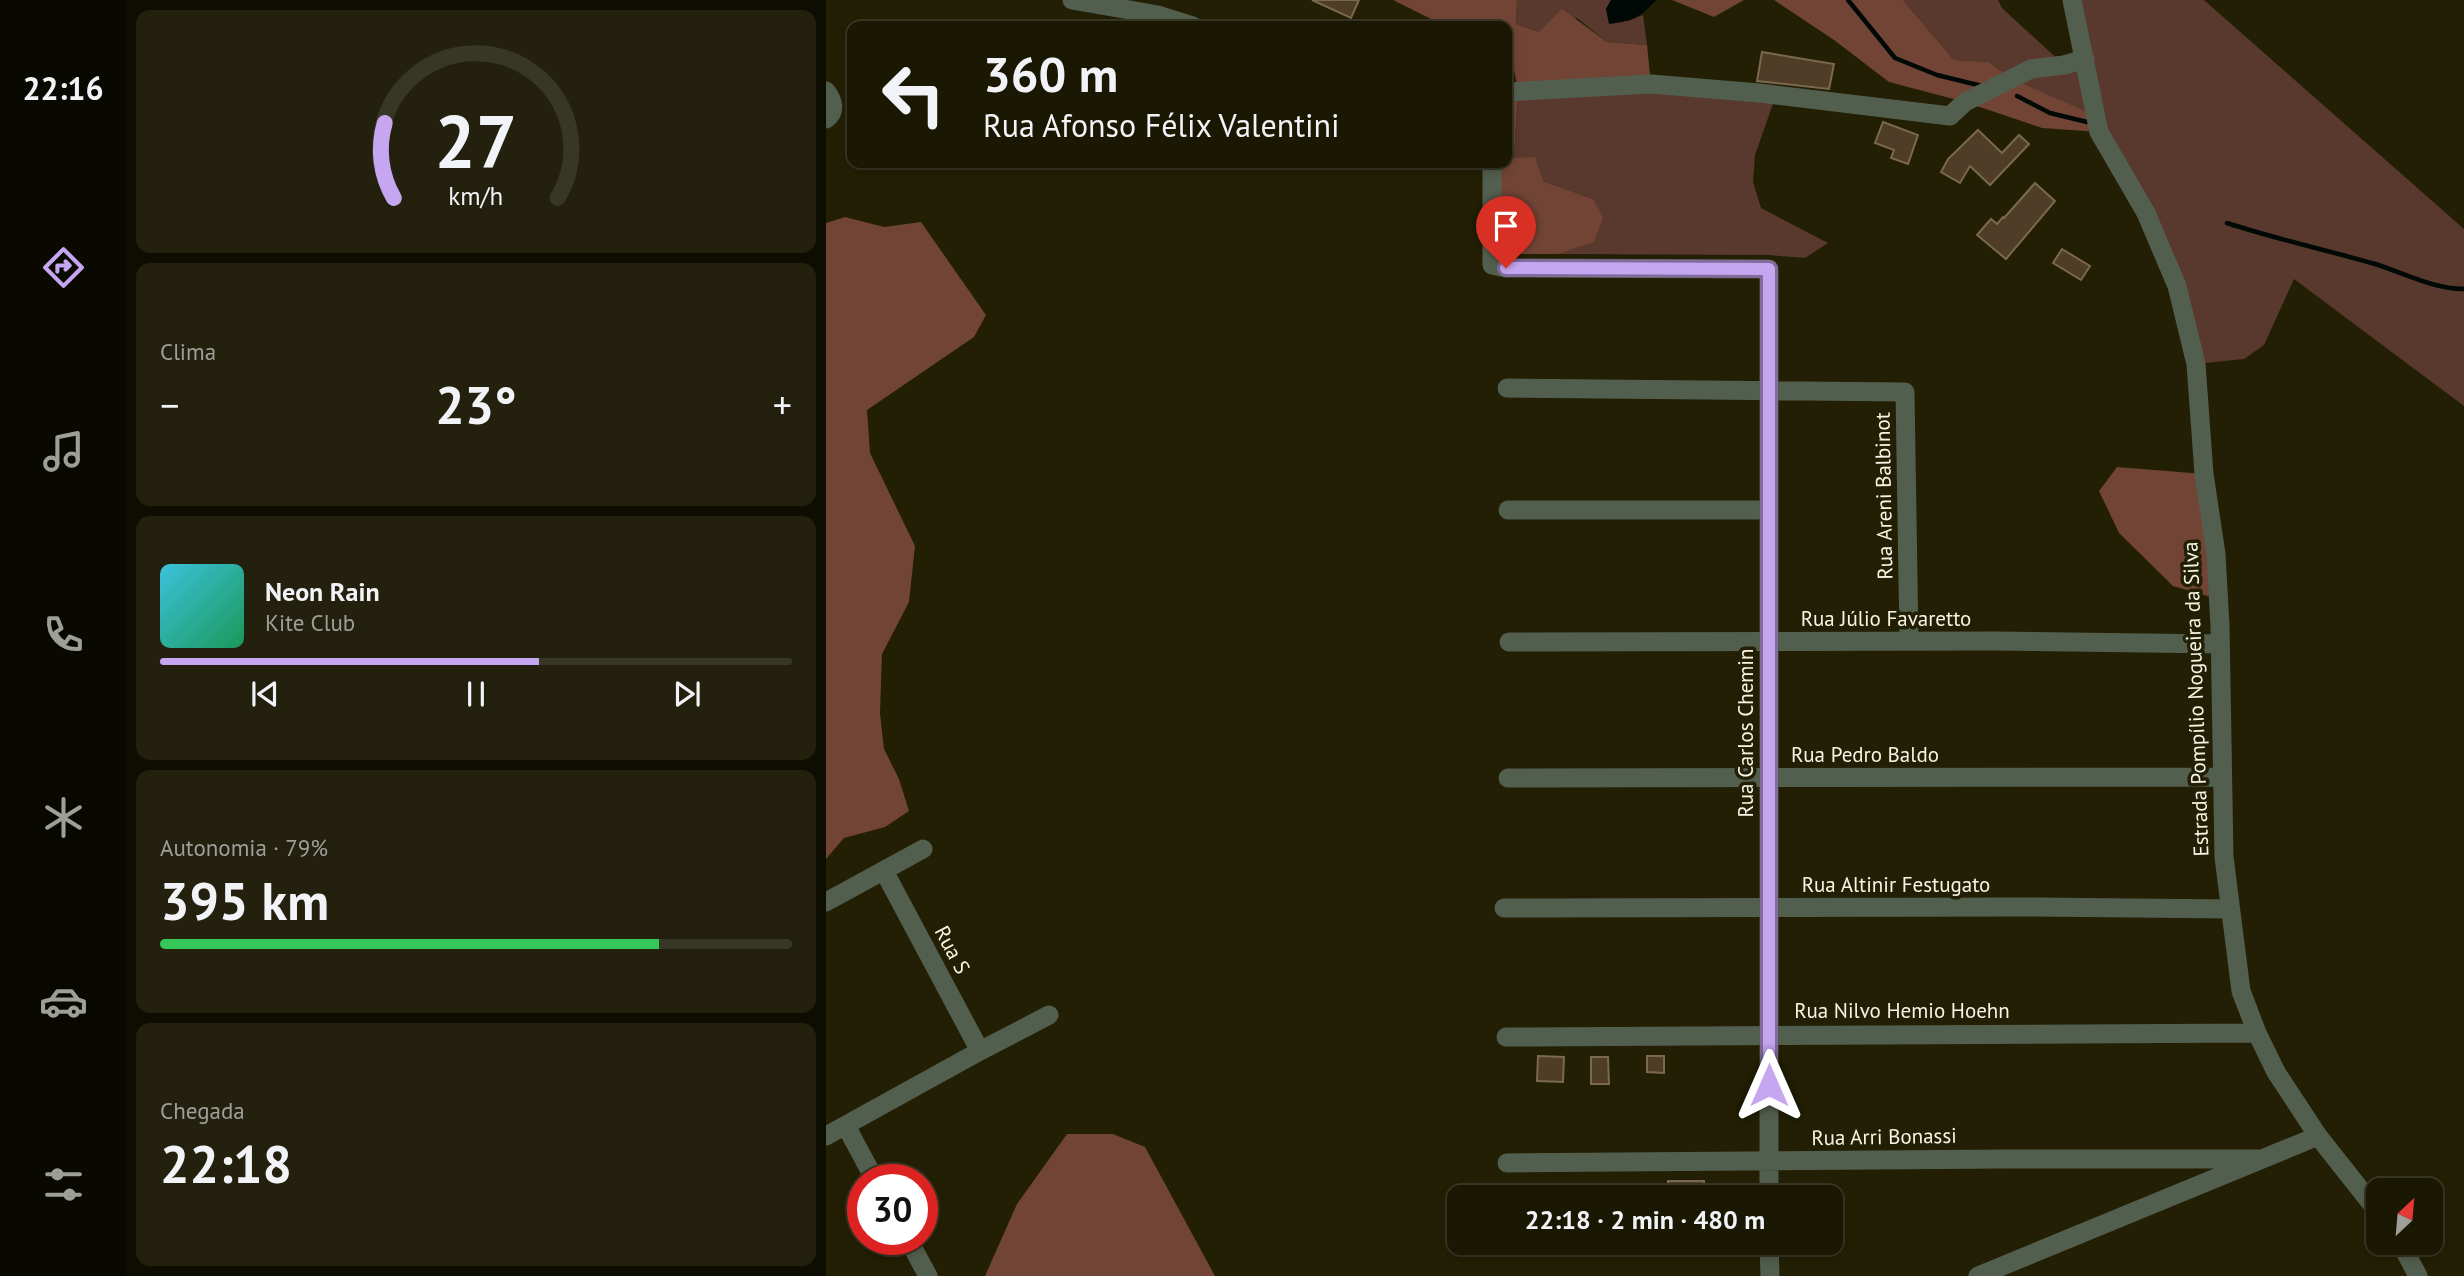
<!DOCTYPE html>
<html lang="pt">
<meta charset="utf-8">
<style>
:root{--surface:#1a1703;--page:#23200d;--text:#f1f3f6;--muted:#9f9f9a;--line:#383625;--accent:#c6a6f0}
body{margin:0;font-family:"PT Sans",sans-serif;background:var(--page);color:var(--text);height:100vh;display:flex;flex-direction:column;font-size:26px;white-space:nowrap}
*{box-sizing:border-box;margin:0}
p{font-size:23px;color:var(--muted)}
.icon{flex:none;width:38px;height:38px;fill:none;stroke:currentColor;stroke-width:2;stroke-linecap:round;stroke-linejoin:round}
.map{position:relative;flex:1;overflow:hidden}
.side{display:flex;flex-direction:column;gap:10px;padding:10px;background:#0e0d02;width:700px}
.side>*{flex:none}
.hud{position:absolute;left:21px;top:21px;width:665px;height:147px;border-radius:14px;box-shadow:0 4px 10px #0003,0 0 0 2px var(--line);background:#1a1703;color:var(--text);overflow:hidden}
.needle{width:46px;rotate:26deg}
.tools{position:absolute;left:1540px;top:1178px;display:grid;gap:14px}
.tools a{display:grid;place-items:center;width:77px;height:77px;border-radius:14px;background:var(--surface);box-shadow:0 4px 10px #0003,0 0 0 2px var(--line);font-size:35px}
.speed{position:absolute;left:21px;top:1164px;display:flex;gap:14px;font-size:35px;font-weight:700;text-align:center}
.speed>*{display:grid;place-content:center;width:91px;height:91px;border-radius:50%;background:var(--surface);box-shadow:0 4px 10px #0003,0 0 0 2px var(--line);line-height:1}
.speed .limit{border:10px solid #d22;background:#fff;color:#111}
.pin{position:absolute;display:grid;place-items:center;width:60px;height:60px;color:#fff;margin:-72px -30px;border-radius:50% 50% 50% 0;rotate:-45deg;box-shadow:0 0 7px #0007}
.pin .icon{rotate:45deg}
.me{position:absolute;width:77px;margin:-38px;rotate:0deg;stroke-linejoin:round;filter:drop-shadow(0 0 5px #0008)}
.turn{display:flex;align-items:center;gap:24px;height:147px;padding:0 21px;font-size:32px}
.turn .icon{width:91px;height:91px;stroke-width:2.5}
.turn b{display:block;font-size:49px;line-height:60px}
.big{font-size:52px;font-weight:700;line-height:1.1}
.side .card{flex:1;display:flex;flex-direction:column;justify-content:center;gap:10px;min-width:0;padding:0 24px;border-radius:14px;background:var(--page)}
.side .dial{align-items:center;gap:0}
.dial svg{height:182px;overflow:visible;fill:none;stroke:var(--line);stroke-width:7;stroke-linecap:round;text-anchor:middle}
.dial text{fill:var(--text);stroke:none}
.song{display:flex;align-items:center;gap:21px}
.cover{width:84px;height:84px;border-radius:10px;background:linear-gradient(135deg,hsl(190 70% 55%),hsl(150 70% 35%))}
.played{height:7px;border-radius:4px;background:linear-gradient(90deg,var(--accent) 60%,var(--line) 60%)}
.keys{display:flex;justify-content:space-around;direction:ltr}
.heat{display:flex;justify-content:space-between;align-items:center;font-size:38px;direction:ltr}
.charge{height:10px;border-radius:5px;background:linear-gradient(90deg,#34c759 79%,var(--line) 0)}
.trip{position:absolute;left:621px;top:1185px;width:396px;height:70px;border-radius:14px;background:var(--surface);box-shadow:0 4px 10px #0003,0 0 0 2px var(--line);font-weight:700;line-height:70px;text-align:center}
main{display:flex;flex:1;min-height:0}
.dock{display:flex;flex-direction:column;width:126px;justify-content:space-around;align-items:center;background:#0a0901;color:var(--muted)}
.dock .icon{width:49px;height:49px}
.dock .selected{color:var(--accent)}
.dock b{font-size:32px;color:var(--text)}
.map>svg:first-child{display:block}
</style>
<main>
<nav class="dock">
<b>22:16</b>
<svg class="icon selected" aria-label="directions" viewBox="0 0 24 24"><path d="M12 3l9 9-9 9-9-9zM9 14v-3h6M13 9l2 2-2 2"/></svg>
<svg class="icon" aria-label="music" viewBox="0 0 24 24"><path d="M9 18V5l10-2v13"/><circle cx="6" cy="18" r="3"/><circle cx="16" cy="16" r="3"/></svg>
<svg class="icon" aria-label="phone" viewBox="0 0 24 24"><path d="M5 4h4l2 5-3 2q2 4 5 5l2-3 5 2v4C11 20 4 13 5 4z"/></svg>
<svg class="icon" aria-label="climate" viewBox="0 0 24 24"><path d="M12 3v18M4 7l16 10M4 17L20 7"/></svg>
<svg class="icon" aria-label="car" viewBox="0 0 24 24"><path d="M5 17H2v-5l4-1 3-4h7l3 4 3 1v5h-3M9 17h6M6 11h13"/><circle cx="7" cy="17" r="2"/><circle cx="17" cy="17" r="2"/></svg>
<svg class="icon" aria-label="filters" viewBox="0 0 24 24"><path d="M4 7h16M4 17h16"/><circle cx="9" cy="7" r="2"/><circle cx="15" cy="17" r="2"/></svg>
</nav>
<section class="side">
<div class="card dial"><svg viewBox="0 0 100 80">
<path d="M14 69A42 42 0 1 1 86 69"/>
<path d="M14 69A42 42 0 0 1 10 36" stroke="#c6a6f0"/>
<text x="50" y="56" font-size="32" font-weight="700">27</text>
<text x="50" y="72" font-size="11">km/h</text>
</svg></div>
<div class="card"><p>Clima</p>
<div class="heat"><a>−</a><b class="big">23°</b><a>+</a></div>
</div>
<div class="card">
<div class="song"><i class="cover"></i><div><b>Neon Rain</b><p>Kite Club</p></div></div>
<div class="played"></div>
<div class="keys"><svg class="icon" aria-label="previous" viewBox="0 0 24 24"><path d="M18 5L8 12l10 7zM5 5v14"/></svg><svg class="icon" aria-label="pause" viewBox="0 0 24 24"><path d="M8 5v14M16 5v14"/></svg><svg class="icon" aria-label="next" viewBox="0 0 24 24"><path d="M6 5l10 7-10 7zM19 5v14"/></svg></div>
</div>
<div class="card"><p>Autonomia · 79%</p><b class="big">395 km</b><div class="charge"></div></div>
<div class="card"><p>Chegada</p><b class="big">22:18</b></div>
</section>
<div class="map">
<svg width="1638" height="1276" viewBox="0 0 1638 1276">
<rect width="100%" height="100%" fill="#221f04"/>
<path fill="#59382d" d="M 691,0 L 785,0 L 780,9 L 802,21 L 817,15 L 821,45 L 781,42 L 751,18 L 713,32 L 690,24 Z
M 1077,0 L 1172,0 L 1176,8 L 1238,65 L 1259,59 L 1246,0 L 1378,0 L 1638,229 L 1638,406 L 1468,279 L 1438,345 L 1418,359 L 1370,364 L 1351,286 L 1273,132 L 1186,79 L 1163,62 L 1128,60 Z
M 692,91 L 950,95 L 929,155 L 927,182 L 935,208 L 1002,243 L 979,258 L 943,255 L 733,254 L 767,242 L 767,199 L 717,181 L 688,158 Z"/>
<path fill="#714435" d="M 567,0 L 691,0 L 690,24 L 713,32 L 736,9 L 781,42 L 821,45 L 825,84 L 692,92 L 688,158 L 709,157 L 717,181 L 767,199 L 777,218 L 768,242 L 733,254 L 674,254 L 673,163 L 681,163 L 681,92 L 692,91 L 686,59 L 681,52 L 681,26 L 619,26 Z
M 846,0 L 918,0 L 888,17 Z
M 948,0 L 1077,0 L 1128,60 L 1163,62 L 1186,79 L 1270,116 L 1273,132 L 1216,128 L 1139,102 L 1063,82 L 1008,40 Z
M 19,217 L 58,227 L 95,222 L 160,315 L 148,337 L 41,410 L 44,453 L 89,546 L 83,602 L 56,654 L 54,713 L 58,749 L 73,779 L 83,811 L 59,827 L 18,838 L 0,859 L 0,223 Z
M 1291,467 L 1378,474 L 1392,599 L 1347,586 L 1293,533 L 1273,491 Z
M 241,1134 L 287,1134 L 319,1147 L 389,1276 L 159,1276 L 191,1204 Z"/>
<path fill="#000905" d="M 785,0 L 830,0 C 814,18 806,21 783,24 L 780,9 Z"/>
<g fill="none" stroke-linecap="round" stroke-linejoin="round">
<path stroke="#000905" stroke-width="4.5" d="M 1022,0 L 1069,58 L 1111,75 L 1156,86
M 1191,96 L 1224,113 L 1261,122
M 1401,223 C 1450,239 1500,250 1549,264 C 1578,273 1607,289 1638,289"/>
</g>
<path fill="#4f3d27" stroke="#7b6850" stroke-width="2" d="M 486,0 L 533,0 L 525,18 Z
M 936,52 L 1008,64 L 1003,89 L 931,81 Z
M 1057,122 L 1092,135 L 1082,164 L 1065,158 L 1068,150 L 1049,143 Z
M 1152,130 L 1176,153 L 1193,135 L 1203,144 L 1164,185 L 1144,166 L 1134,183 L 1115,172 L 1122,159 Z
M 1209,183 L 1229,201 L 1180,259 L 1151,235 L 1165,219 L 1171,224 L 1177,217 L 1178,218 Z
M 1236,249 L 1264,266 L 1255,280 L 1227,263 Z
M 712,1056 L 738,1057 L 737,1082 L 711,1081 Z
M 821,1056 L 838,1056 L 838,1073 L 821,1072 Z
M 765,1057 L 782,1057 L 783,1084 L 765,1084 Z
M 842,1181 L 878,1181 L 878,1192 L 869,1192 L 869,1197 L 858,1197 L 858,1192 L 842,1192 Z"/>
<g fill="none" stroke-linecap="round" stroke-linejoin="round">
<path stroke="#535f4e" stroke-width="19" d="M 246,0 L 332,15 L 367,26
M 1246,0 L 1273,132 L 1320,213 L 1351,286 L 1370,364 L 1378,474 L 1390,554 L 1394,626 L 1398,857 L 1415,991 L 1431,1033 L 1450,1072 L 1492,1136 L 1552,1212
M 0,91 C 7,100 11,111 0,119
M 681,92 L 825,84 L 933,93 L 1124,116 L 1139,102 L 1205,69 L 1238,65 L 1259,59
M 666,163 L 666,265 L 680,268 L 943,269 L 943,1197
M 681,388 L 1079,392 L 1083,641
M 682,510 L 943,510
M 683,642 L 1169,641 L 1394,644
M 682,778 L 1396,777
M 58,871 L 154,1051
M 0,902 L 97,849
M 678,908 L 1209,907 L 1404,909
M 680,1037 L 1431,1033
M 20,1126 L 49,1180
M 0,1136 L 154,1051 L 223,1015
M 681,1163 L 1180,1159 L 1436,1159
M 82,1239 L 102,1276
M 943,1242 L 944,1276
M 1574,1242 L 1592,1276
M 1152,1276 L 1492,1136"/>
</g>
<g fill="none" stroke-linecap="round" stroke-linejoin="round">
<g stroke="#816c9c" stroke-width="18">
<path id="route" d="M 680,268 L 943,269 L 943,1085"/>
</g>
<use href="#route" stroke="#c6a6f0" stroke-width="12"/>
</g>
<g text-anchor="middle" stroke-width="7" stroke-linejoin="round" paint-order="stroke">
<g font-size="21" fill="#f6f5e5" stroke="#221f04">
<text transform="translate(1058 496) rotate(-91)" y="7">Rua Areni Balbinot</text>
<text x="1060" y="626">Rua Júlio Favaretto</text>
<text transform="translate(1370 699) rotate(-92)" y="7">Estrada Pompílio Nogueira da Silva</text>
<text transform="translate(920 733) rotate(-90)" y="7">Rua Carlos Chemin</text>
<text x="1039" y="762">Rua Pedro Baldo</text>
<text x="1070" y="892">Rua Altinir Festugato</text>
<text transform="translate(126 950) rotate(62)" y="7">Rua S</text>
<text x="1076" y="1018">Rua Nilvo Hemio Hoehn</text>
<text transform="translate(1058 1137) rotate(-1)" y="7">Rua Arri Bonassi</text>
</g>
</g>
</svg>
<div class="tools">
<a><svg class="needle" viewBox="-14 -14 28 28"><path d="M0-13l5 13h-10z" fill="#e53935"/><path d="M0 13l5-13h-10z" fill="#9f9f9a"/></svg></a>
</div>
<div class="speed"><div class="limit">30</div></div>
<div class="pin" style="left:680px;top:268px;background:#d93025"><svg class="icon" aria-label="arrive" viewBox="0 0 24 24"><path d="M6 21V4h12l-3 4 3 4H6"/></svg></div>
<svg class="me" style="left:943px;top:1085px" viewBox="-20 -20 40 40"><path d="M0-17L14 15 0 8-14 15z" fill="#c6a6f0" stroke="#fff" stroke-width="4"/></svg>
<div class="trip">22:18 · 2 min · 480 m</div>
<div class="hud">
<div class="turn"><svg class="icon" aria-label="left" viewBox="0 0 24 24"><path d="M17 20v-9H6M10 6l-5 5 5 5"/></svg><div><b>360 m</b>Rua Afonso Félix Valentini</div></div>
</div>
</div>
</main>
